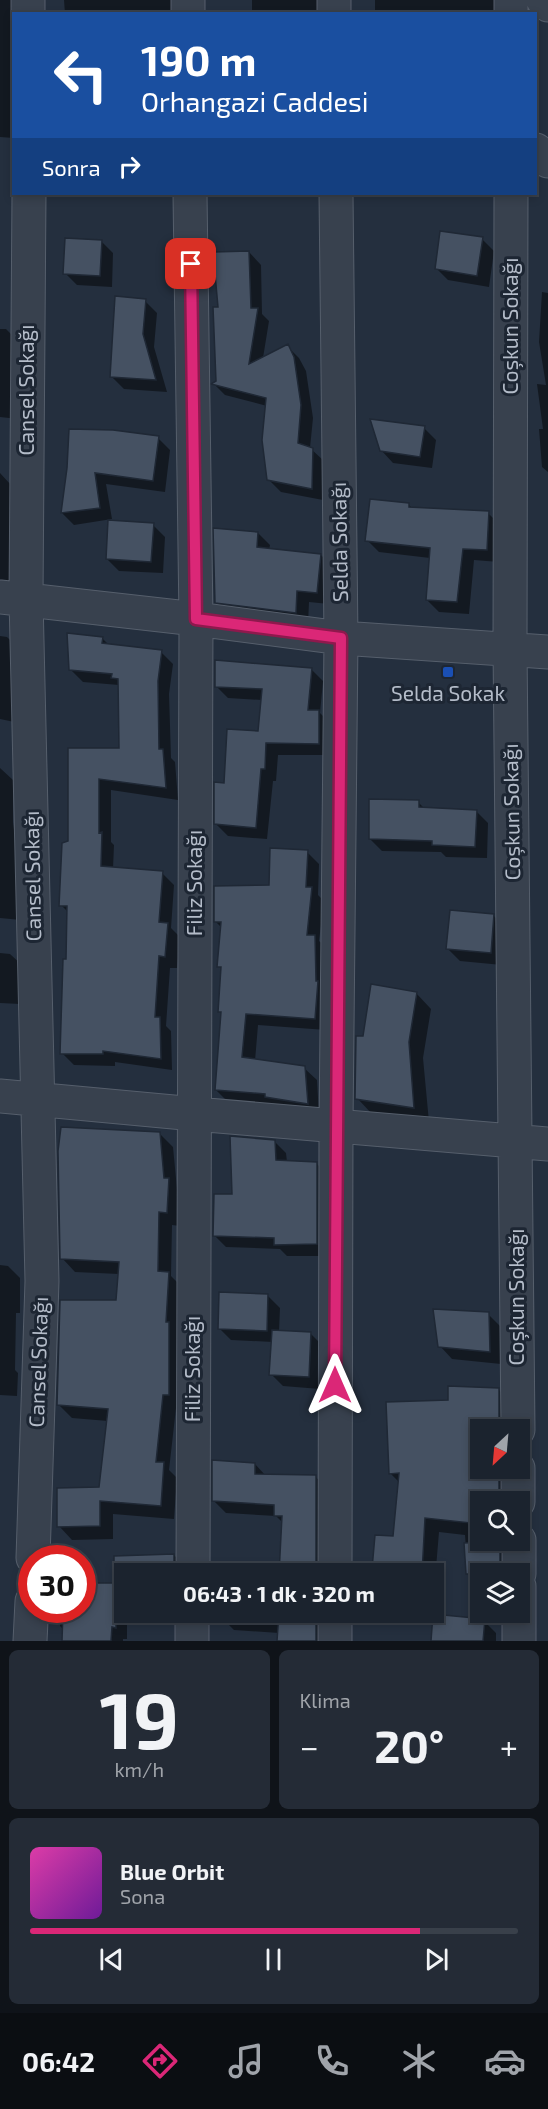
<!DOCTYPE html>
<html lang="tr">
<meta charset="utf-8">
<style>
:root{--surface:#1b232e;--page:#242b36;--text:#f1f3f6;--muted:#a0a4aa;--line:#39404a;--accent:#db2777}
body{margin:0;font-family:"Exo 2",sans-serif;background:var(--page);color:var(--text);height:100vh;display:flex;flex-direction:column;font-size:22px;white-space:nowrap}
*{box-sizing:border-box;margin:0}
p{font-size:20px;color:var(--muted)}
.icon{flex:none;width:33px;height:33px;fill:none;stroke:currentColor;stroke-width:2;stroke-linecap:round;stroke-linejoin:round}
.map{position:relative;height:1641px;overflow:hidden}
.sheet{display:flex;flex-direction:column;gap:9px;padding:9px;background:#0f1319;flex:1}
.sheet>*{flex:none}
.top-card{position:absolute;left:12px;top:12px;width:525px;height:183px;border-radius:0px;box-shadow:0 3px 9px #0003,0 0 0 2px var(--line);background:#1a4fa0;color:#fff;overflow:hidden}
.needle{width:39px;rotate:206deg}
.fabs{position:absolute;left:470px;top:1419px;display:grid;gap:12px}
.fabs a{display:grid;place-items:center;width:60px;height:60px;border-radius:0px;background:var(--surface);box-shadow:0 3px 9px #0003,0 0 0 2px var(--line);font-size:30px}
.speed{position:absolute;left:18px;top:1545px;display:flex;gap:12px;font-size:30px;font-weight:700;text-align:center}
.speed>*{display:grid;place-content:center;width:78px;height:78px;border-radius:50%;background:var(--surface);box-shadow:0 3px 9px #0003,0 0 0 2px var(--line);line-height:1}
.speed .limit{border:9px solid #d22;background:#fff;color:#111}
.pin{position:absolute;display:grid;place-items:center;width:51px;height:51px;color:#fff;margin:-26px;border-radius:12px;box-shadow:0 3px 9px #0006}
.me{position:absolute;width:66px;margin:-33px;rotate:0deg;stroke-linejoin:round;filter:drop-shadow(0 0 4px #0008)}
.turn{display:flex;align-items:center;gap:21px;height:126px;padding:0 30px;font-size:27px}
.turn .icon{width:78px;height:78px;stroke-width:2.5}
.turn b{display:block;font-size:42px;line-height:51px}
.then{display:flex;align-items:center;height:57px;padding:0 30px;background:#0003;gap:12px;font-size:22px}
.big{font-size:45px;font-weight:700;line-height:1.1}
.sheet .widget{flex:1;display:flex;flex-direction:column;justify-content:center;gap:9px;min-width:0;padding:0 21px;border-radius:9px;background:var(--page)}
.sheet .dial{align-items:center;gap:0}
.dial b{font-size:78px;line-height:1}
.song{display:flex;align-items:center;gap:18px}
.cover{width:72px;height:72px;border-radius:9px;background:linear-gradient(135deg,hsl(320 70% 55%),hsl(280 70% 35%))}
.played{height:6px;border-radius:3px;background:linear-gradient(90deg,var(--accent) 80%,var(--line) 80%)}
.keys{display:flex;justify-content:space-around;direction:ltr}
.heat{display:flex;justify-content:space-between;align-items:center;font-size:33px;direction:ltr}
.sheet .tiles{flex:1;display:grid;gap:9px;grid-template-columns:1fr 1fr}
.widget:last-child{grid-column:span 2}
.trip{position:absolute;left:114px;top:1563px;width:330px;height:60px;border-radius:0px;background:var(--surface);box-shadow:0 3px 9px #0003,0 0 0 2px var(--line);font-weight:700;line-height:60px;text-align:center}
.dock{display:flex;height:96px;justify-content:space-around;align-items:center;background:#0b0e12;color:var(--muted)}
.dock .icon{width:42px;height:42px}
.dock .selected{color:var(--accent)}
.dock b{font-size:27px;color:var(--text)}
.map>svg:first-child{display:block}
</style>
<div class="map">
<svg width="548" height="1641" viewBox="0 0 548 1641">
<rect width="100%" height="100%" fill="#242f3e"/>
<path fill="#0007" d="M 0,0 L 20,0 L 14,14 L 14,138 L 0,137 Z
M 64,0 L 175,0 L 175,14 L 65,14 Z
M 252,0 L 319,0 L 318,14 L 254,14 L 252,11 Z
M 375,0 L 497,0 L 497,11 L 426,10 L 426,14 L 375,14 Z
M 482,239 L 494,251 L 489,287 L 448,280 L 436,268 Z
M 101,241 L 113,253 L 112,287 L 77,285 L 65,273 Z
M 249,252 L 261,265 L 262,314 L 269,321 L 263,358 L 287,346 L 299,358 L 306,371 L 313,418 L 310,448 L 324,461 L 323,500 L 281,492 L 269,480 L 267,406 L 225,395 L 214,384 L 217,382 L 219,309 Z
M 542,292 L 548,293 L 548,472 L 542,467 L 539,429 L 543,429 L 537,384 L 546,385 L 539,342 Z
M 145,301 L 157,313 L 154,347 L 167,392 L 124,389 L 112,377 Z
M 0,329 L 6,329 L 18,341 L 18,419 L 0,417 Z
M 424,428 L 436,440 L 432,468 L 393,463 L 381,450 Z
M 158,438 L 170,450 L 165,492 L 106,484 L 112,519 L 74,525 L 62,513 L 68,468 Z
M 0,473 L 11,485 L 10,516 L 23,529 L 22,594 L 0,600 Z
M 409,505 L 413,509 L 488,513 L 500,525 L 499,562 L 474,560 L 469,614 L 439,612 L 427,600 L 430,558 L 379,552 L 367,540 Z
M 153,525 L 165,537 L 163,573 L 119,571 L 107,559 Z
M 258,533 L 270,545 L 269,550 L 321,555 L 333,567 L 329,604 L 309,602 L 308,624 L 228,614 L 216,602 Z
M 0,636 L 7,637 L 24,654 L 24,724 L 0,719 Z
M 102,638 L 109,645 L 161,652 L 173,664 L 169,694 L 171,758 L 175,762 L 178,800 L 111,790 L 111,842 L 114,845 L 113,869 L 162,873 L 174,885 L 171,928 L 180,937 L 177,968 L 170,968 L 166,1026 L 171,1031 L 172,1070 L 115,1062 L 115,1066 L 74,1065 L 62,1053 L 69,913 L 61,905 L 70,842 L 69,750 L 121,750 L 119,685 L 83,682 L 70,669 Z
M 311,669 L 323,681 L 320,713 L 330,723 L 330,755 L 278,755 L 276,781 L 273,781 L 267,839 L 228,836 L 216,824 L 226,785 L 260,732 L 262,700 L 228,698 L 216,686 Z
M 0,768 L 13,780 L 13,822 L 20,876 L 21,920 L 0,918 Z
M 418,802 L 425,809 L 476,811 L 488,823 L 487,858 L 446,857 L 441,852 L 382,851 L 370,839 Z
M 307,852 L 319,864 L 318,895 L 324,901 L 319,941 L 327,948 L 326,1030 L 258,1025 L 255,1061 L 304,1068 L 317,1080 L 319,1115 L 228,1102 L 216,1090 L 223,1015 L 219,1011 L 222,970 L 219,966 L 222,928 L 215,921 L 270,886 Z
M 493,915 L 505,927 L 502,965 L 460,961 L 448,949 Z
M 0,953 L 10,954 L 23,966 L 20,1004 L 0,1003 Z
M 416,993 L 431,1009 L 423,1058 L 429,1122 L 372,1114 L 357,1098 L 364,1038 Z
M 159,1133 L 173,1147 L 177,1189 L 182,1193 L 180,1226 L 172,1225 L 171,1276 L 182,1287 L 182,1408 L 176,1408 L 169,1470 L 177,1478 L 174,1519 L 113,1514 L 113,1539 L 72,1540 L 59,1526 L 101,1489 L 108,1421 L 72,1418 L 58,1404 L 118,1302 L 119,1274 L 75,1272 L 62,1258 Z
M 274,1141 L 286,1153 L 287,1162 L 317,1164 L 329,1176 L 328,1256 L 287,1256 L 280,1249 L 226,1247 L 214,1235 L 233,1196 Z
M 0,1265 L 8,1266 L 20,1278 L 20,1313 L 16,1313 L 15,1370 L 18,1373 L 17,1396 L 0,1395 Z
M 268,1296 L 280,1308 L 279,1331 L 311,1334 L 323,1346 L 320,1389 L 283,1386 L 271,1374 L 273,1342 L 231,1340 L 219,1328 Z
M 488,1314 L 500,1326 L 501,1364 L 452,1359 L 440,1346 Z
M 498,1389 L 512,1404 L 513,1430 L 480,1430 L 480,1468 L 514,1468 L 513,1502 L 480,1502 L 480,1540 L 509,1540 L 505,1574 L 480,1574 L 480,1587 L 468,1575 L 465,1535 L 439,1532 L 434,1592 L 434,1574 L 373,1574 L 376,1536 L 394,1537 L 399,1482 L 390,1473 L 449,1401 Z
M 255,1464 L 266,1476 L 315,1476 L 327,1489 L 327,1574 L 281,1574 L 284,1524 L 276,1516 L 226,1513 L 213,1500 Z
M 174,1555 L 186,1567 L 186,1574 L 133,1574 Z
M 82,1585 L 124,1585 L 124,1612 L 187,1614 L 127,1616 L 127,1639 L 123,1639 L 123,1641 L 64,1641 L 64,1630 L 60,1626 L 60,1610 L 82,1610 Z
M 223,1612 L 326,1612 L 328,1641 L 278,1641 L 279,1633 L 234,1630 L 222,1618 Z
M 484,1621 L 496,1633 L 496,1641 L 433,1641 Z"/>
<path fill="#455162" stroke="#1f2835" stroke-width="1.5" d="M 440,231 L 483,237 L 477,276 L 435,269 Z
M 65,238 L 102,240 L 100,276 L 63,274 Z
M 249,251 L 251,308 L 258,308 L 249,364 L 288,344 L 294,357 L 301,405 L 298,443 L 313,448 L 312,489 L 267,480 L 262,440 L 266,398 L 211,384 L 216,381 L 213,307 L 218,307 L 213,252 Z
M 115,296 L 146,299 L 143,334 L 156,380 L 110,377 Z
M 370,419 L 425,426 L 420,457 L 380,451 Z
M 69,429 L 113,430 L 159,436 L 153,481 L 95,473 L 100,508 L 61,513 L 67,468 Z
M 370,499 L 409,503 L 409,507 L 489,511 L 487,550 L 463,549 L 457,602 L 426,600 L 430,548 L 365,541 Z
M 108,520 L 154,523 L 151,562 L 106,559 Z
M 213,528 L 258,532 L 257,547 L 321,554 L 317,593 L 297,591 L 296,613 L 215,603 Z
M 67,633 L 103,637 L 102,643 L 162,650 L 158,681 L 159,749 L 163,749 L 166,788 L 99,779 L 99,833 L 102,832 L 101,866 L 163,871 L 159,922 L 168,923 L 165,957 L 159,956 L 155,1017 L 160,1017 L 161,1059 L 103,1051 L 103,1054 L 60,1054 L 63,959 L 66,959 L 67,906 L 59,906 L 62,843 L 68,841 L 68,748 L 119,748 L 118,679 L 111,678 L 112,674 L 69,670 Z
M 215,660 L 312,668 L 308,710 L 319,710 L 319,744 L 266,743 L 265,769 L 261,769 L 256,828 L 214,824 L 214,782 L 224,783 L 227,729 L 258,731 L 262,689 L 215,687 Z
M 369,799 L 419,800 L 419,807 L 477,810 L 475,847 L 432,845 L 432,841 L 369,839 Z
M 270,848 L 308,850 L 306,887 L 312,887 L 307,935 L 315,935 L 316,981 L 318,981 L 315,1019 L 246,1014 L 242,1057 L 305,1066 L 308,1104 L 265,1097 L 265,1094 L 215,1090 L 221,1012 L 218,1012 L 221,967 L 217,967 L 221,922 L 214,922 L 214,886 L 269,885 Z
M 450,910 L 494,914 L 491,953 L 446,949 Z
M 371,984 L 417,992 L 409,1042 L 414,1108 L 355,1099 L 356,1036 L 363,1036 Z
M 61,1127 L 160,1132 L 164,1178 L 169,1178 L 167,1213 L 159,1212 L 158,1271 L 169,1272 L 166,1322 L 169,1322 L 169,1395 L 163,1395 L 156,1462 L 164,1462 L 161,1506 L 100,1501 L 100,1526 L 57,1527 L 57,1488 L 99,1487 L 108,1409 L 57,1405 L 60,1300 L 116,1300 L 119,1262 L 60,1259 L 58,1151 Z
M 230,1136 L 275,1140 L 276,1160 L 317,1162 L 317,1244 L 274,1245 L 274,1238 L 213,1236 L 214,1194 L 232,1194 Z
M 219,1292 L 268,1294 L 267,1331 L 218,1329 Z
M 433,1309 L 489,1312 L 490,1352 L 438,1347 Z
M 272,1330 L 311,1332 L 309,1377 L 269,1375 Z
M 448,1386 L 499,1388 L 499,1426 L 480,1425 L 480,1468 L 499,1468 L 499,1502 L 480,1502 L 480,1524 L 425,1518 L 422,1574 L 372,1569 L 375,1535 L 393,1536 L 399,1473 L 389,1474 L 386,1402 L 448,1400 Z
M 212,1460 L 255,1463 L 255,1474 L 316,1475 L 316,1574 L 279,1574 L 282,1516 L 274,1516 L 274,1505 L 212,1501 Z
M 500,1541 L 500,1574 L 466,1574 L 464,1543 Z
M 174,1554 L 174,1574 L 114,1574 L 114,1556 Z
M 82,1583 L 116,1583 L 116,1628 L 112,1627 L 111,1641 L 62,1641 L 63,1610 L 82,1610 Z
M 279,1612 L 316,1612 L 316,1641 L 277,1641 Z
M 433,1614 L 485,1619 L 483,1641 L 431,1641 Z"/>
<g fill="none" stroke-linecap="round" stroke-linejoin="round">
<g stroke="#565f6c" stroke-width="35">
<path id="minor" d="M 28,0 L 28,14
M 188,0 L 188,14
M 334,0 L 334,14
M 511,0 L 511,14
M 543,0 L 548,5
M 536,150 L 548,161
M 29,194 L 26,599 L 42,1281 L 33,1558
M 190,194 L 196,619 L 193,1574
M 511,194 L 510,648 L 518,1430
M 0,597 L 196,619 L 341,638 L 548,652
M 0,1096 L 195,1114 L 548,1144
M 518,1468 L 518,1502
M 519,1540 L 519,1574
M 335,1574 L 336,1126 L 341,638 L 336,194
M 519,1586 L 519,1641
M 30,1641 L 32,1601
M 192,1641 L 192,1612
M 335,1641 L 335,1612"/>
</g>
<use href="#minor" stroke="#38414e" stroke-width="33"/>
</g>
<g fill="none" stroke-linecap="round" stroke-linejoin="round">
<g stroke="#8e194d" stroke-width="15">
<path id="route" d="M 191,264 L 196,619 L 341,638 L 335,1385"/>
</g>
<use href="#route" stroke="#db2777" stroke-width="10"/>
</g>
<rect fill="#1a4fb4" stroke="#1d2633" stroke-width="2" x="442" y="666" width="12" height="12" rx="3"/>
<g text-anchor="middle" stroke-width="6" stroke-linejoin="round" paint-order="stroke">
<g font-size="21" fill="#b4bcc9" stroke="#1d2633">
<text transform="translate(511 326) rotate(-90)" y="7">Coşkun Sokağı</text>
<text transform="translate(27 390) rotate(-90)" y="7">Cansel Sokağı</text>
<text transform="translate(340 542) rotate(-91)" y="7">Selda Sokağı</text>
<text transform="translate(512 812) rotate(-91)" y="7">Coşkun Sokağı</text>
<text transform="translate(33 876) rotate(-91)" y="7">Cansel Sokağı</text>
<text transform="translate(195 883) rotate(-90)" y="7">Filiz Sokağı</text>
<text transform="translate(517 1297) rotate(-90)" y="7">Coşkun Sokağı</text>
<text transform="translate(39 1362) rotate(-88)" y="7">Cansel Sokağı</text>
<text transform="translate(193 1369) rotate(-90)" y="7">Filiz Sokağı</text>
</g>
<g font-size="21" fill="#b4bcc9" stroke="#1d2633">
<text x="448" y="701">Selda Sokak</text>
</g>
</g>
</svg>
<div class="fabs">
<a><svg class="needle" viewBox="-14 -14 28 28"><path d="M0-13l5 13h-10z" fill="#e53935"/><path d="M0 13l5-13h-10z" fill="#a0a4aa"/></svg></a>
<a><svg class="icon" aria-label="search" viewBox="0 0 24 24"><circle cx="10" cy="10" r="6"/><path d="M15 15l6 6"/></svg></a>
<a><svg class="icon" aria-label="layers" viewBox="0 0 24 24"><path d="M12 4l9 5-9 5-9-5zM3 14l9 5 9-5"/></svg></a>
</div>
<div class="speed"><div class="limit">30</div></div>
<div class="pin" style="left:191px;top:264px;background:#d93025"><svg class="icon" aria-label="arrive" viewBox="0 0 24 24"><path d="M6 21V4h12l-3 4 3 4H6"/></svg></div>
<svg class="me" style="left:335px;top:1385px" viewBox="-20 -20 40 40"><path d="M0-17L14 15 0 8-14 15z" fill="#db2777" stroke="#fff" stroke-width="4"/></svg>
<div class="trip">06:43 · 1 dk · 320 m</div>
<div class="top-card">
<div class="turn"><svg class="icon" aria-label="left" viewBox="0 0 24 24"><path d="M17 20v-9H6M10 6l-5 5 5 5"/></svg><div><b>190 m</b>Orhangazi Caddesi</div></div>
<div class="then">Sonra<svg class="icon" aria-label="right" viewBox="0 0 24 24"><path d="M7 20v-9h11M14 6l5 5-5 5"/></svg></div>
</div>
</div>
<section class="sheet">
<div class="tiles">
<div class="widget dial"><b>19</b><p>km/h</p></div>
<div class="widget"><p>Klima</p>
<div class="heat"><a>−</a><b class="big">20°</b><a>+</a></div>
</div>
<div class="widget">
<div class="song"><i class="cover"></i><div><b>Blue Orbit</b><p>Sona</p></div></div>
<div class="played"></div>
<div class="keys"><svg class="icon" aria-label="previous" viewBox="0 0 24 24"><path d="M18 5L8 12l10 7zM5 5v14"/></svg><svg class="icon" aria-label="pause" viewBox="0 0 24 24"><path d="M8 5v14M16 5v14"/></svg><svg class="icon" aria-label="next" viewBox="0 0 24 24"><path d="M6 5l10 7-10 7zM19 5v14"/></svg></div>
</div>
</div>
</section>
<nav class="dock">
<b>06:42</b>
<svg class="icon selected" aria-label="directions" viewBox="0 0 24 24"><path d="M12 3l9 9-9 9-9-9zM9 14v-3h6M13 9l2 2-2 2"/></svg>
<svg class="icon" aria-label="music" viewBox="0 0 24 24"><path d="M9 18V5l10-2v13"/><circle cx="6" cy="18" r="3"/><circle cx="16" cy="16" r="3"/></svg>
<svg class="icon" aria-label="phone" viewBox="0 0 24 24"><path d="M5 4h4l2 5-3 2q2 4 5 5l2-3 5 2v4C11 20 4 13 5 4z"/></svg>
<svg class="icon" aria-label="climate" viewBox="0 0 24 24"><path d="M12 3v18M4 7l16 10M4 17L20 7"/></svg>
<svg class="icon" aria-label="car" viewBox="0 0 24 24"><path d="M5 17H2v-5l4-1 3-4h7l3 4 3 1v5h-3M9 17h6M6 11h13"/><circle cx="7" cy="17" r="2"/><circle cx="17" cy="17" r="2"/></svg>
</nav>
